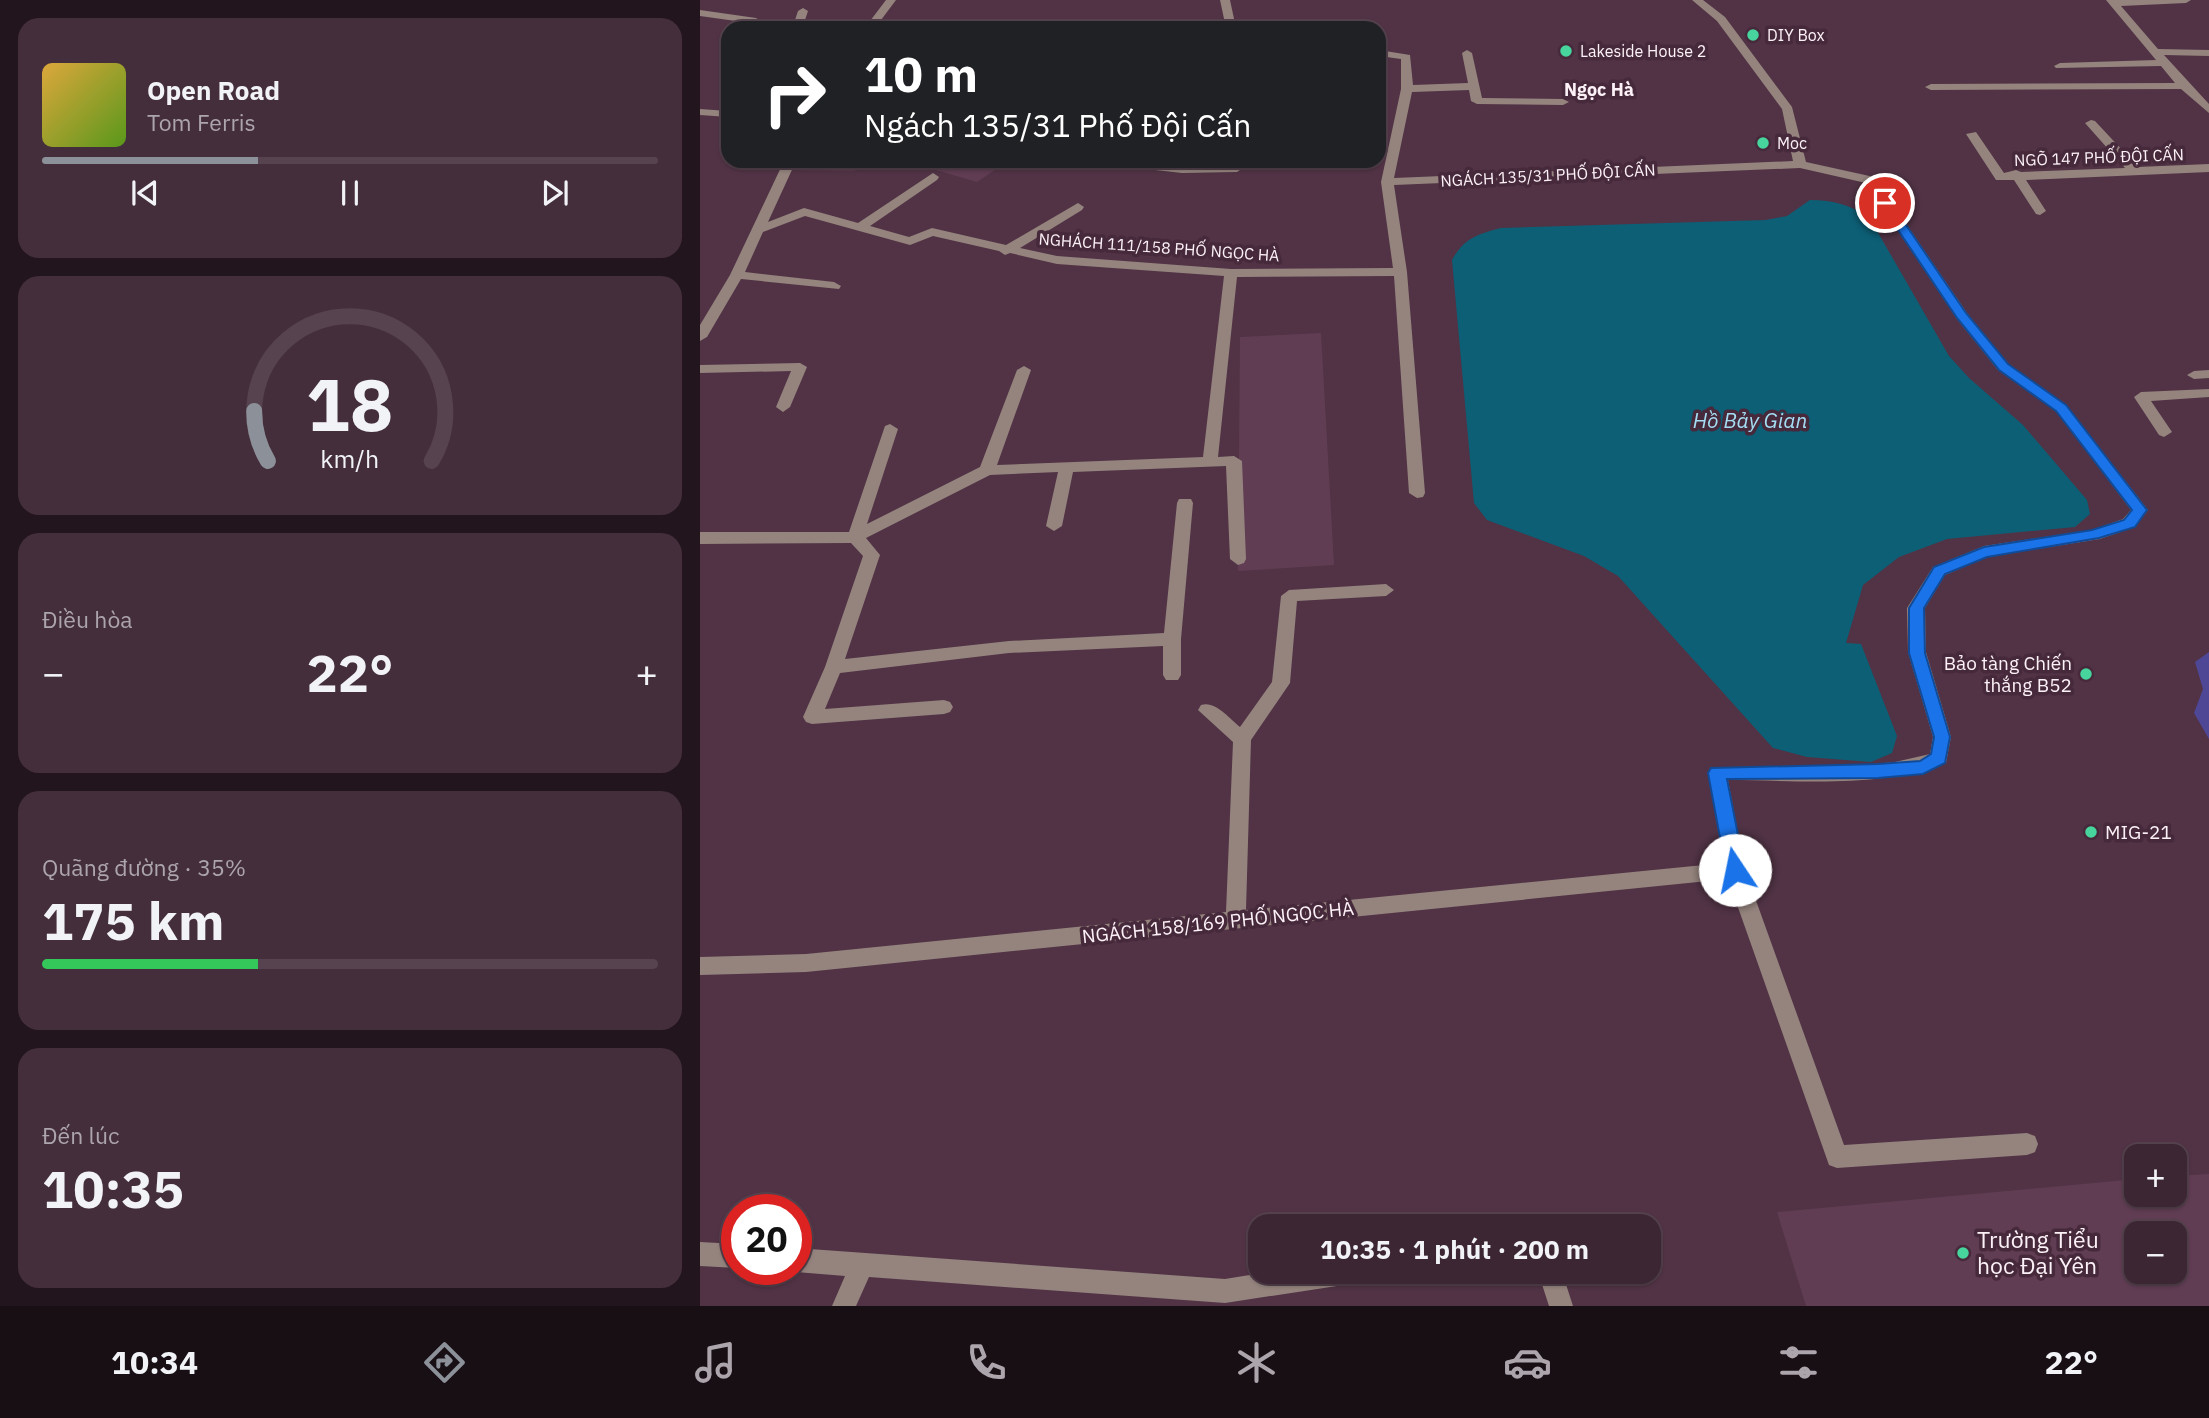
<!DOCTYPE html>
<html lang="vi">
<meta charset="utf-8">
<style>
:root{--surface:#3d2634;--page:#442e3c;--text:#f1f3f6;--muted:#ada5ac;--line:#56434f;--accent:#8c9099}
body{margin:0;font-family:"IBM Plex Sans",sans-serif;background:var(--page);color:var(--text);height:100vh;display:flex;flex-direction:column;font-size:26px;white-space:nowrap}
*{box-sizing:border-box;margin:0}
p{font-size:23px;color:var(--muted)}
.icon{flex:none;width:38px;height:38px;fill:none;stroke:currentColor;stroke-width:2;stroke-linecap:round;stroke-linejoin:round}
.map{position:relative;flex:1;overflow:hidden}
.sheet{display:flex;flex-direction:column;gap:18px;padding:18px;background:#22151d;width:700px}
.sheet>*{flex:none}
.banner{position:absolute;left:21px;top:21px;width:665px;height:147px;border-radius:21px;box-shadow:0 2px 5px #0004,0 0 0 2px var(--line);background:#202124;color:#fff;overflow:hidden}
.fabs{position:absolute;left:1424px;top:1144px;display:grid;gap:14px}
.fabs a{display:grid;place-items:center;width:63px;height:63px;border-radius:14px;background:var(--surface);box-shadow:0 2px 5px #0004,0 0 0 2px var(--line);font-size:35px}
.speed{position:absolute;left:21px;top:1194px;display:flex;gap:14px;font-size:35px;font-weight:700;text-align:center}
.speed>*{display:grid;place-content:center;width:91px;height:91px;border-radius:50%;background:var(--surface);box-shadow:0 2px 5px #0004,0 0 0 2px var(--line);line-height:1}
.speed .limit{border:10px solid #d22;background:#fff;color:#111}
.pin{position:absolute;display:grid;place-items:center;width:60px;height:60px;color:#fff;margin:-30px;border:4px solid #fff;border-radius:50%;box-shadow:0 2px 7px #0007}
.me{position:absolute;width:77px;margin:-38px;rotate:349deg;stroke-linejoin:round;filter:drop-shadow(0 0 5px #0008)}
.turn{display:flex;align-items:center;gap:24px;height:147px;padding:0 28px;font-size:32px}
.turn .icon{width:91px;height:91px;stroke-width:2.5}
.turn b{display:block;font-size:49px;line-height:60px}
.big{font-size:52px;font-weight:700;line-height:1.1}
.sheet .widget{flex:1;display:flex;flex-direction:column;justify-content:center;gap:10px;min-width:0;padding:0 24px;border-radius:21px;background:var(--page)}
.sheet .dial{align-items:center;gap:0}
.dial svg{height:182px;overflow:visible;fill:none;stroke:var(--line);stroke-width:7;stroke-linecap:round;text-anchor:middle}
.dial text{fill:var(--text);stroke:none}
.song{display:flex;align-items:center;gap:21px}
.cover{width:84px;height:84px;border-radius:10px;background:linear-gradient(135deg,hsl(40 70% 55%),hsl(90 70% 35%))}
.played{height:7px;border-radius:4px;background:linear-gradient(90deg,var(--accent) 35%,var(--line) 35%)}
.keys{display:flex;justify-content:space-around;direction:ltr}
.heat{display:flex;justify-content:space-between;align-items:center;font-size:38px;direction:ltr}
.charge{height:10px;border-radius:5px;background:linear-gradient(90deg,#34c759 35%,var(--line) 0)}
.trip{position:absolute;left:548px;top:1214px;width:413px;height:70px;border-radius:21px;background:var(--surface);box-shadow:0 2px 5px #0004,0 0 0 2px var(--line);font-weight:700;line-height:70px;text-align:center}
.menu{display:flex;height:112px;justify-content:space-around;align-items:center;background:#180f15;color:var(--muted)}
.menu .icon{width:49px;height:49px}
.menu .on{color:var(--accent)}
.menu b{font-size:32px;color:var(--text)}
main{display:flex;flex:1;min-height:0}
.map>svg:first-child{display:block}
</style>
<main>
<section class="sheet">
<div class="widget">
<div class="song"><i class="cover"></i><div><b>Open Road</b><p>Tom Ferris</p></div></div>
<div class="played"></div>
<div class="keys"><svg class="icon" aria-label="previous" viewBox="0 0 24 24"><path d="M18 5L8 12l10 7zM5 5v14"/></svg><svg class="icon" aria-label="pause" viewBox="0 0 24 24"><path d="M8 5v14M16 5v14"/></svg><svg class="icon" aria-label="next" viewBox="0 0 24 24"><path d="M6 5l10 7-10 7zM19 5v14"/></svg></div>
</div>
<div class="widget dial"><svg viewBox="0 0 100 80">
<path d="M14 69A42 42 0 1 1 86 69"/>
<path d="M14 69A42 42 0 0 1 8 47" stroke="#8c9099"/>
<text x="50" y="56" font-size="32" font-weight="700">18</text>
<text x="50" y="72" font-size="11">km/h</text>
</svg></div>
<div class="widget"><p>Điều hòa</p>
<div class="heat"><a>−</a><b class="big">22°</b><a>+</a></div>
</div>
<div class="widget"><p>Quãng đường · 35%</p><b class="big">175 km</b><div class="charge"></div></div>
<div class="widget"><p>Đến lúc</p><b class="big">10:35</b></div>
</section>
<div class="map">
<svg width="1509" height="1306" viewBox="0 0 1509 1306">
<rect width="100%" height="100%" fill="#513345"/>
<path fill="#603d53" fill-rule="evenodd" d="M 96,161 L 177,161 L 154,171 L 90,170 Z
M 184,161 L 308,161 L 277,182 L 222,166 Z
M 621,333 L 634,565 L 538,571 L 540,337 Z
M 1509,1174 L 1509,1306 L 1106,1306 L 1077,1212 L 1437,1179 L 1437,1195 L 1475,1195 L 1475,1176 ZM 1437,1234 L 1475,1234 L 1475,1272 L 1437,1272 Z"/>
<path fill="#4d4796" d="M 1509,652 L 1509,739 L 1494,713 L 1503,689 L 1495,662 Z"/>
<path fill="#0d5f76" d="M 1110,200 C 1134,200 1149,205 1169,217 L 1249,356 L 1269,378 L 1323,425 L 1387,500 L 1390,514 L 1375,527 L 1247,539 L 1199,557 L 1163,585 L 1146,643 L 1161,644 L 1197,736 L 1192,753 L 1171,762 L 1107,757 L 1073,748 L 918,576 L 884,556 L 787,520 L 774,503 L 752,260 C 764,238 778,234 801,228 L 1066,220 L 1087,216 Z"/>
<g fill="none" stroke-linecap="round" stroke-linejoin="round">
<path fill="#95847e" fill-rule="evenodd" d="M 186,0 L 196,0 L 175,28 L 93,26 L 98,11 L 103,8 L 108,11 L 104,23 L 170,21 Z
M 520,0 L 530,0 L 536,28 L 526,28 Z
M 992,0 L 1003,0 L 1025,17 L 1092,107 L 1106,162 L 1174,177 L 1267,313 L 1308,364 L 1366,405 L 1448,510 L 1435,527 L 1400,539 L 1287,557 L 1245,575 L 1225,608 L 1226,652 L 1251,737 L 1246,763 C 1177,789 1100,780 1028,780 L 1045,870 L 1144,1145 L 1327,1133 L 1335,1136 L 1338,1144 L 1335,1152 L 1327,1155 L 1137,1168 L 1129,1165 L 1028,879 L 106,972 L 0,975 L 0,957 L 106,954 L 526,912 L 533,742 L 498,710 L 501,705 C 515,700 529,718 540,727 L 572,682 L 581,596 L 589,590 L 686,584 L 694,590 L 686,596 L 597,601 L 590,683 L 551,740 L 546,910 L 1024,863 L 1008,773 L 1010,768 L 1165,765 L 1195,762 L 1230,754 L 1233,737 L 1208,652 L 1207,608 L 1233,567 L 1284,546 L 1392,530 L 1423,519 L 1431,510 L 1356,411 L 1298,370 L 1257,319 L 1166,183 L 1100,168 L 694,185 L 707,272 L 725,493 L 723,497 L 717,498 L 709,493 L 694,276 L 537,277 L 518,457 L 534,456 L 542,461 L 546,559 L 544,563 L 538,565 L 530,559 L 526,466 L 373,472 L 362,526 L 354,531 L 346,526 L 358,472 L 290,475 L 166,538 L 180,555 L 145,659 L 309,641 L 464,633 L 477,503 L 479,499 L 491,499 L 493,503 L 481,639 L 481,675 L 478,680 L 466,680 L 463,675 L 463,646 L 309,653 L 140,673 L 125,709 L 244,700 L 250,702 L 253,707 L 250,712 L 244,714 L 112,724 L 106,722 L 103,717 L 125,667 L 163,556 L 151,543 L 0,544 L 0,532 L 149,532 L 185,426 L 190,424 L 198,429 L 167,524 L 280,467 L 317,370 L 324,366 L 331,370 L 297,465 L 503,457 L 524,276 L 357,264 L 310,253 L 305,255 L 299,251 L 233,236 L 210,245 L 105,216 L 63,232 L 45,272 L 134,282 L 141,286 L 139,289 L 41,279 L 7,337 L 0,341 L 0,325 L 30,275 L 84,161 L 96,161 L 68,222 L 104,208 L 158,223 L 233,173 L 239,177 L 237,180 L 170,226 L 209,237 L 232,228 L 306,245 L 378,203 L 384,207 L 382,210 L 320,248 L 357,256 L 531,269 L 693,268 L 681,182 L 701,89 L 701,59 L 679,56 L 679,50 L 710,55 L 713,85 L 768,83 L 762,53 L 767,50 L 772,53 L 782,98 L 863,99 L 869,102 L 863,105 L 777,104 L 771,101 L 769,90 L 712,92 L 694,178 L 1093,161 L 1082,109 L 1017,21 Z
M 1406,0 L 1491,0 L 1486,3 L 1421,6 L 1458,49 L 1509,50 L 1509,56 L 1464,55 L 1509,104 L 1509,113 L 1481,89 L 1231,90 L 1225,87 L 1231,84 L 1475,83 L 1461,66 L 1356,68 L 1354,66 L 1360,63 L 1456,60 Z
M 0,10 L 56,18 L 61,21 L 58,28 L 48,28 L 50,23 L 0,16 Z
M 0,109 L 28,111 L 28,117 L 0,115 Z
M 1391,120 L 1395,121 L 1438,167 L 1509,164 L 1509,172 L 1326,180 L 1346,211 L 1340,215 L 1336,214 L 1314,180 L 1296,180 L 1266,134 L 1276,132 L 1304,173 L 1316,170 L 1321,172 L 1425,168 L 1385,123 Z
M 433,161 L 482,165 L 530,164 L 529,161 L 541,161 L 543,168 L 537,172 L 482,173 L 437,168 L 431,164 Z
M 100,363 L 107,367 L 90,407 L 83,412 L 76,407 L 91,371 L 0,373 L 0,365 Z
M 1509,370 L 1509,378 L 1494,379 L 1487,375 L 1494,371 Z
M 1509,389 L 1509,397 L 1451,401 L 1472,432 L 1464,437 L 1459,435 L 1434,397 L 1441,392 Z
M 0,1242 L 37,1244 L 37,1268 L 0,1266 Z
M 96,1248 L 525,1279 L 568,1272 L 662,1272 L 659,1281 L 650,1284 L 525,1303 L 169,1277 L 156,1306 L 132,1306 L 145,1276 L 96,1272 L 88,1269 L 96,1269 Z
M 838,1272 L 862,1272 L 873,1306 L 849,1306 Z"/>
</g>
<path fill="#1a73e8" stroke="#114b97" stroke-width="2" d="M 1181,200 L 1189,200 L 1266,313 L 1308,364 L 1366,405 L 1447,510 L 1435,527 L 1399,538 L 1287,557 L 1245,574 L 1224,608 L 1225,653 L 1250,737 L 1245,763 L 1223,774 L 1178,778 L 1027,779 L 1045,870 L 1035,878 L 1026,870 L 1008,773 L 1011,768 L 1178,764 L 1220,761 L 1231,754 L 1234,737 L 1209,653 L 1209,608 L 1234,567 L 1284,547 L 1392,530 L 1424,520 L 1432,510 L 1356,411 L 1299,370 L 1257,318 L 1180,203 Z"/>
<g fill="#48d49d" stroke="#46293b" stroke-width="2.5">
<circle cx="1053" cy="35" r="7"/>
<circle cx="866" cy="51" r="7"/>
<circle cx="1063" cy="143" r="7"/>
<circle cx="1386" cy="674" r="7"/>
<circle cx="1391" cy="832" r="7"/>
<circle cx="1263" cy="1253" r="7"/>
</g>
<g text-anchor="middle" stroke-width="7" stroke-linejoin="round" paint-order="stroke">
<g font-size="16" fill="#fcf1f7" stroke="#46293b" text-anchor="start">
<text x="1067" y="41">DIY Box</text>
<text x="880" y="57">Lakeside House 2</text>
<text x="1077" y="149">Moc</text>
</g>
<g font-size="16" fill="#fcf1f7" stroke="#46293b">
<text transform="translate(1399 157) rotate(-2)" y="6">NGÕ 147 PHỐ ĐỘI CẤN</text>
<text transform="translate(848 175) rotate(-3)" y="6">NGÁCH 135/31 PHỐ ĐỘI CẤN</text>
<text transform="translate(459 247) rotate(4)" y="6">NGHÁCH 111/158 PHỐ NGỌC HÀ</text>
</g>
<g font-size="18" font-weight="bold" fill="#fcf1f7" stroke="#46293b">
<text x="899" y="96">Ngọc Hà</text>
</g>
<g font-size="19" fill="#fcf1f7" stroke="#46293b" text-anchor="end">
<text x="1372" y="670">Bảo tàng Chiến<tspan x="1372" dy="22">thắng B52</tspan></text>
<text x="1405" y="839" text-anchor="start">MIG-21</text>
</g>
<g font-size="19" fill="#fcf1f7" stroke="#46293b">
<text transform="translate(518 922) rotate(-6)" y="7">NGÁCH 158/169 PHỐ NGỌC HÀ</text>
</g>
<g font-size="21" font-style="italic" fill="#a5def3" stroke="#46293b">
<text x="1050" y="428">Hồ Bảy Gian</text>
</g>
<g font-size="23" fill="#fcf1f7" stroke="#46293b" text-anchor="start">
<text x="1277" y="1248">Trường Tiểu<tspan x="1277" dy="26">học Đại Yên</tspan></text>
</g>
</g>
</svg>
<div class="fabs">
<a>+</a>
<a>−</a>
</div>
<div class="speed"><div class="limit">20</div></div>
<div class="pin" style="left:1185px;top:203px;background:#d93025"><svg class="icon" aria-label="arrive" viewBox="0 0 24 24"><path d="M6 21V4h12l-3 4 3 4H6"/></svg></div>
<svg class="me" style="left:1035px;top:870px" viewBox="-20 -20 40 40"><circle r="19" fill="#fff"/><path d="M0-13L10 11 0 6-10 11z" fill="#1a73e8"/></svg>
<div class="trip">10:35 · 1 phút · 200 m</div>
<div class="banner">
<div class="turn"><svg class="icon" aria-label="right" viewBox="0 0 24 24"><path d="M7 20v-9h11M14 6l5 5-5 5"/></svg><div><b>10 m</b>Ngách 135/31 Phố Đội Cấn</div></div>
</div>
</div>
</main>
<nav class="menu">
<b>10:34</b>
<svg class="icon on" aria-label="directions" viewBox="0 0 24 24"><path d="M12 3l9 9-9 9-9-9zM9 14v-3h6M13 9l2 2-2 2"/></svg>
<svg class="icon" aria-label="music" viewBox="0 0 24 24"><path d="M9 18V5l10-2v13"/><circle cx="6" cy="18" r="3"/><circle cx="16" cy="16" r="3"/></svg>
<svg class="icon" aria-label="phone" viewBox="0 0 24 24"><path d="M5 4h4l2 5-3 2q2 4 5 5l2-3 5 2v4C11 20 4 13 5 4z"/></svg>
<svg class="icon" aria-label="climate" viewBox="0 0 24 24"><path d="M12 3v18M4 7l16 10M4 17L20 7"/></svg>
<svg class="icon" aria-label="car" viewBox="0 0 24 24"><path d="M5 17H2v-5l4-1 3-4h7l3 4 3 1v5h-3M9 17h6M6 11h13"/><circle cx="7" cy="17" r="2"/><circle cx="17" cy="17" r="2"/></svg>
<svg class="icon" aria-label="filters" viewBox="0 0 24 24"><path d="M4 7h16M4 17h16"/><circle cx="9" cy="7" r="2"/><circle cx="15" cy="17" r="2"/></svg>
<b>22°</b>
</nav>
